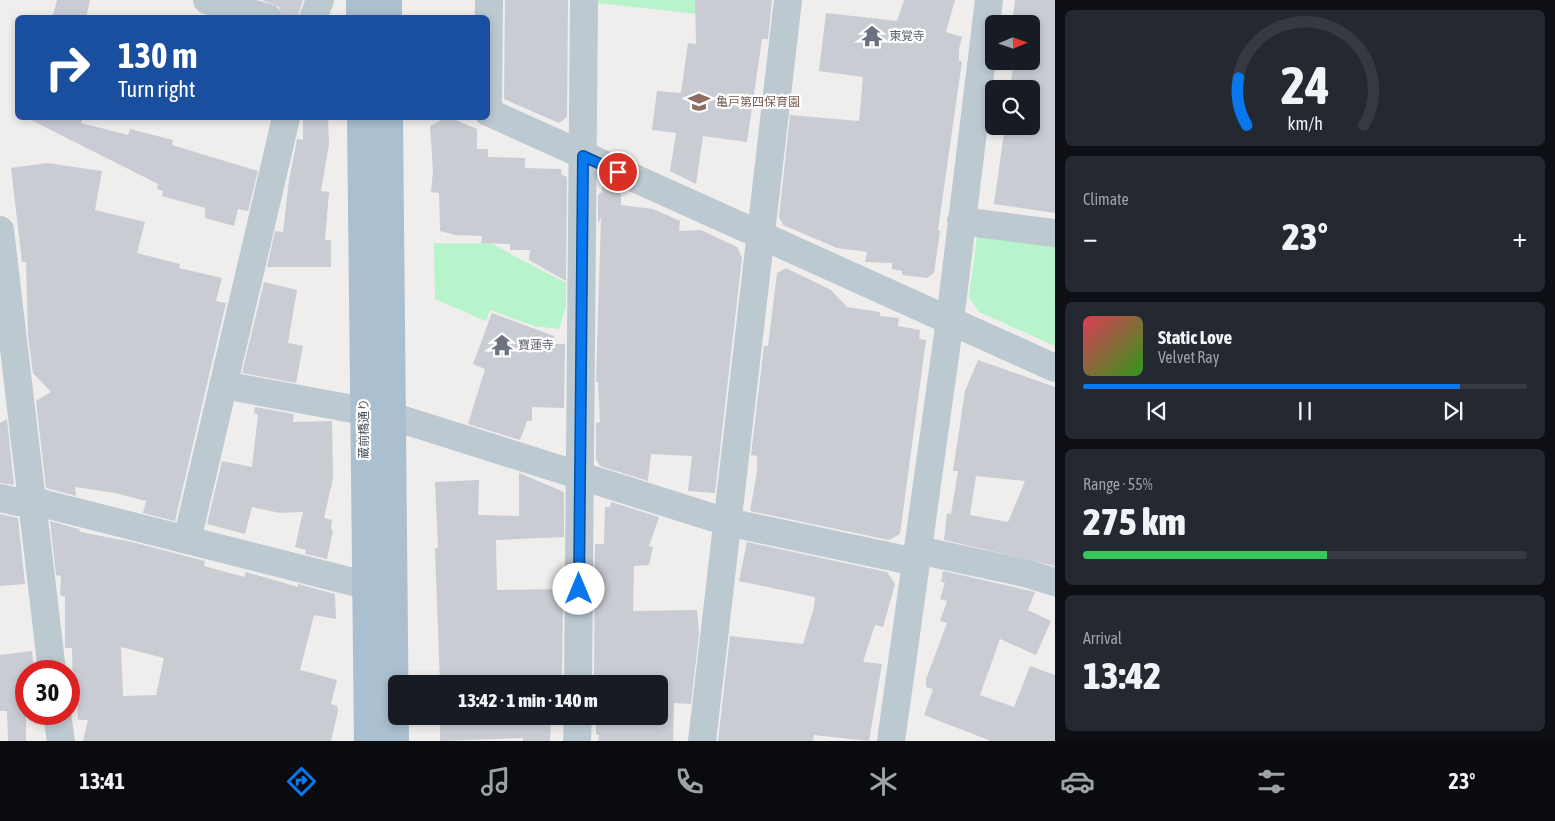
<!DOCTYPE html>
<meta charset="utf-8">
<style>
:root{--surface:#171b24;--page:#242831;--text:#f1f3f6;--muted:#9ea1a6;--line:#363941;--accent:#0978ef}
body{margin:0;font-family:"Asap Condensed","Noto Sans JP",sans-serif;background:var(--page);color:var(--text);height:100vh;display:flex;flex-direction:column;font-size:19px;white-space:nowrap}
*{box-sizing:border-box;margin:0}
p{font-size:16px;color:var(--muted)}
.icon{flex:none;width:28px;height:28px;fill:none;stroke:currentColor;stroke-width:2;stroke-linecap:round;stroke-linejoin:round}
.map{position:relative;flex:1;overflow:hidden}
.panel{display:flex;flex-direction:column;gap:10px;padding:10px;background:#0d0f14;width:500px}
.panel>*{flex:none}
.guide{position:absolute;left:15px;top:15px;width:475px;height:105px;border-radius:8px;box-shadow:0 2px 8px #0003;background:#1a4fa0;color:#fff;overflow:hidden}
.needle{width:32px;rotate:88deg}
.tools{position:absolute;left:985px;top:15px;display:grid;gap:10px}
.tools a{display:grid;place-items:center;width:55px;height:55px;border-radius:8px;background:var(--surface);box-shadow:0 2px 8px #0003;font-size:25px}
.speed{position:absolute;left:15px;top:660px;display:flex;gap:10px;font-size:25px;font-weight:700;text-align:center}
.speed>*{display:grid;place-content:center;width:65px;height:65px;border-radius:50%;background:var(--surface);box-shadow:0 2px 8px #0003;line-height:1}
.speed .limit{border:8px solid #d22;background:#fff;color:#111}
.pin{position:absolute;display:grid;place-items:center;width:42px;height:42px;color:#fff;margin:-21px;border:2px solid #fff;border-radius:50%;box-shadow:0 1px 5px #0007}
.me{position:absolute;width:55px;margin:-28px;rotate:0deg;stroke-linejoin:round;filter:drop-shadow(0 0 4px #0008)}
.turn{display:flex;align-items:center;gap:18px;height:105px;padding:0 20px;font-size:22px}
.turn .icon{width:65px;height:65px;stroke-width:2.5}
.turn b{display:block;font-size:35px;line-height:42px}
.big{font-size:38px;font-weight:800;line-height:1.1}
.panel .tile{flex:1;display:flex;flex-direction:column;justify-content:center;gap:8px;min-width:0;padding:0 18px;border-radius:8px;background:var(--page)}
.panel .dial{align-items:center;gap:0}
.dial svg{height:130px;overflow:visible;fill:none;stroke:var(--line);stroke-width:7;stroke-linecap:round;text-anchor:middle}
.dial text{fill:var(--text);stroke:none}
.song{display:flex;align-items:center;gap:15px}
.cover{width:60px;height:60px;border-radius:8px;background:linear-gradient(135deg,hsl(350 70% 55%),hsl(110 70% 35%))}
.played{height:5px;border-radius:2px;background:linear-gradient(90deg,var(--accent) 85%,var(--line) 85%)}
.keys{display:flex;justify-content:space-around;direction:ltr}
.heat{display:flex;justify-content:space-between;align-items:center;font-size:28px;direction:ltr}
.charge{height:8px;border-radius:4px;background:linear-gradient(90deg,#34c759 55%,var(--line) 0)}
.trip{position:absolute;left:388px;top:675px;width:280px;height:50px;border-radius:8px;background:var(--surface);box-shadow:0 2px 8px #0003;font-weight:800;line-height:50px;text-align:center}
.dock{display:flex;height:80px;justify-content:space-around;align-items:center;background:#090b0e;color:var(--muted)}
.dock .icon{width:35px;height:35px}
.dock .active{color:var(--accent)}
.dock b{font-size:22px;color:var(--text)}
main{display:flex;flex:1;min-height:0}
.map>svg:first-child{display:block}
</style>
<main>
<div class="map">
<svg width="1055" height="741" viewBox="0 0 1055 741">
<rect width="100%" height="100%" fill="#f0eded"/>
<path fill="#b7f3cb" d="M 597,0 L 718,0 L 716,16 L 597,3 Z
M 977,237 L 1055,243 L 1055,346 L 979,312 L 969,297 Z
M 434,243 L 490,243 L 566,283 L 566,306 L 559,329 L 534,326 L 490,310 L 486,321 L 435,299 Z"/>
<path fill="#c9ccd3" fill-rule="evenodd" d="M 57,0 L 90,0 L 86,18 L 52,18 Z
M 262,0 L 303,0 L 297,18 L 283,18 L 279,7 Z
M 505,0 L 568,0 L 567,117 L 559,123 L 504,99 Z
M 695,0 L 772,0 L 768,39 L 762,39 L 747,142 L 703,136 L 696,184 L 670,171 L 676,133 L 652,130 L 657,91 L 681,93 L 688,43 L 696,44 Z
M 904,0 L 955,0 L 946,32 L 962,37 L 959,49 L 959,61 L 962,61 L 938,230 L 940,231 L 934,273 L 927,278 L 902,275 L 902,271 L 892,269 L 892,263 L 865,262 L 867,252 L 837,248 L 783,225 L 779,217 L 790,115 L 859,121 L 863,77 L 819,71 L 826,13 L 897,21 Z
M 1015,0 L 1055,0 L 1055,213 L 994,204 L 1005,126 L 1031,126 L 1031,89 L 1010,89 L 1014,61 L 1031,61 L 1031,24 L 1012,24 Z
M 27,118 L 83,118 L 81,123 L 128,135 L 130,129 L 173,140 L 172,145 L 258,171 L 248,211 L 238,209 L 234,226 L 205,218 L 205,208 L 162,196 L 163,191 L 157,189 L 158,184 Z
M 303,118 L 328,118 L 329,144 L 321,191 L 329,192 L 325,240 L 331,240 L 331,267 L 267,267 L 275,231 L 283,232 L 289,180 L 297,139 L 303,140 Z
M 445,118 L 451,118 L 477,129 L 477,149 L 488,149 L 488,157 L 525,158 L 525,168 L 561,169 L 562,175 L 566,176 L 567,181 L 566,281 L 529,260 L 530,250 L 510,250 L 510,244 L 481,243 L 482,236 L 455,235 L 440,231 L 439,193 L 431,192 L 433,171 L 430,126 Z
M 47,163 L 102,171 L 95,210 L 145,222 L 137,253 L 180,264 L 179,268 L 222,278 L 216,301 L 226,303 L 175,521 L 143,513 L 146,501 L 115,493 L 75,487 L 76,496 L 46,488 L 36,401 L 51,392 L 33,373 L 28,336 L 26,262 L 22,262 L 11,168 Z
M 612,185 L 617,187 L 615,191 L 621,194 L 621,205 L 653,209 L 680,221 L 679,231 L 701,230 L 737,247 L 742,258 L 715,493 L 688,491 L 692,456 L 651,454 L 648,481 L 600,466 L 596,459 L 596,423 L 600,422 L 598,382 L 596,382 L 601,217 L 598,224 L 598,195 L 602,192 L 602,186 L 608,188 Z
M 786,268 L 831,290 L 847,307 L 880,312 L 880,316 L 899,318 L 898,326 L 920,330 L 919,339 L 926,340 L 900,534 L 889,540 L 750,511 L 757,472 L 757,456 L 751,455 L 764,346 L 768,346 L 777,273 Z
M 264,282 L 297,290 L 288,343 L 303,346 L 296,383 L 242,373 Z
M 492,313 L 554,336 L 555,344 L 565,344 L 564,408 L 532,407 L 532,421 L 527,421 L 520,440 L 468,424 L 485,369 L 473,364 Z
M 978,360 L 1055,387 L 1055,566 L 944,540 L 947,513 L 951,514 L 958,471 L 953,471 L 965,391 ZM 976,476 L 1025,481 L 1008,522 L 970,515 Z
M 255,407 L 294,414 L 293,422 L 332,421 L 333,478 L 324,518 L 332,520 L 331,529 L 333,531 L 327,559 L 305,554 L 306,550 L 295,547 L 303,512 L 280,513 L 252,507 L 245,534 L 207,524 L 222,461 L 252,467 L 258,415 L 254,413 Z
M 7,419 L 14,485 L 0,483 L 0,423 Z
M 519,473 L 564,492 L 564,537 L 496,540 L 497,590 L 563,589 L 562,684 L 440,684 L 435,549 L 438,547 L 435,482 L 479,480 L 478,515 L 519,516 Z
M 611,502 L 659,517 L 649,546 L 653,547 L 649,565 L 634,566 L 633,611 L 697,610 L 699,634 L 691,704 L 674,703 L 673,741 L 598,741 L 599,735 L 596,735 L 596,716 L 659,716 L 659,684 L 607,684 L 606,676 L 594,675 L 595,544 L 604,544 L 605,507 L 610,507 Z
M 0,514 L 18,518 L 25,584 L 0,586 Z
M 50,521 L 79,529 L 80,532 L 132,542 L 197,559 L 205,561 L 204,566 L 244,577 L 246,572 L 298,587 L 298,584 L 335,594 L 336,619 L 314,615 L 300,670 L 337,680 L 331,704 L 337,706 L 338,711 L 331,741 L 83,741 L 88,720 L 78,720 L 77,693 L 73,693 L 72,648 L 65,648 L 65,597 L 60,595 L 61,576 L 56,575 ZM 121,647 L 164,658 L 156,695 L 123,696 Z
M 747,542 L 887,572 L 895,584 L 883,627 L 875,625 L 863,662 L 882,664 L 869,741 L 814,735 L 813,741 L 718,741 L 730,636 L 803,644 L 814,608 L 815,597 L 739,581 Z
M 943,571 L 1035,592 L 1028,610 L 1051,621 L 1036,655 L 1000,639 L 980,695 L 1014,707 L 1030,666 L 1055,675 L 1055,741 L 991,741 L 924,715 L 933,689 L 926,687 L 926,679 L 947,623 L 940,621 L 947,601 L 940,599 L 945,583 L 941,582 Z
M 32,651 L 34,671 L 26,671 L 26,741 L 8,741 L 7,711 L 0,711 L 0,655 Z
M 440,716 L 562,716 L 562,720 L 551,720 L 550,741 L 523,741 L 523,738 L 440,741 Z"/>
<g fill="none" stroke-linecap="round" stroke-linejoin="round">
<path stroke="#bcc9d1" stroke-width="28" d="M 207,0 L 268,18
M 313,18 L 320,0
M 488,108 L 489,0
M 488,112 L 1055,368
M 961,221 L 1055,233
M 0,230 L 52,671
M 223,385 L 391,416 L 727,522 L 916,562
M 0,498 L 18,502 L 33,501 L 365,585
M 187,540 L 286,118
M 918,550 L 1025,573 L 1055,582
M 578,684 L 584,0
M 57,714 L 61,741
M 577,741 L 578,716
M 702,741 L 788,0
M 891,741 L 950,320 L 989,0"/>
<path stroke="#aabfcf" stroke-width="28" d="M 360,0 L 360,18
M 388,0 L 388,18
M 361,118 L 368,741
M 389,118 L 395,741"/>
</g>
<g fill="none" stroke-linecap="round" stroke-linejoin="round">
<g stroke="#064e9b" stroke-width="12">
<path id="route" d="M 579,589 L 583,156 L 618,172"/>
</g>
<use href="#route" stroke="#0978ef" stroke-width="9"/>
</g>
<defs>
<g id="temple-bare" transform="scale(1.725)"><path d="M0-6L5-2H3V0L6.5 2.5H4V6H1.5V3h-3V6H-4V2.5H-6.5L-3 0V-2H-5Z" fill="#6b7280" stroke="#fff" stroke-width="2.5" paint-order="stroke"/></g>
<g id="school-bare" transform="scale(1.725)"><path d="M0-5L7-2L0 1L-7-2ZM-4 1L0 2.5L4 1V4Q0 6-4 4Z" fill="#8d6e63" stroke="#fff" stroke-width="2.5" paint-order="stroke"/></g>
</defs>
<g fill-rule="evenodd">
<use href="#temple-bare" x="872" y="36"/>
<use href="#school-bare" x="699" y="102"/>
<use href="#temple-bare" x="502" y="345"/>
</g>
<g text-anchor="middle" stroke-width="4.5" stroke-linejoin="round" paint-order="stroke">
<g font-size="12" fill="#5b616d" stroke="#fff" text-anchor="start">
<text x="889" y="40">東覚寺</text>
<text x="518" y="349">寶蓮寺</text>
</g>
<g font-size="12" fill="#785e54" stroke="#fff" text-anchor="start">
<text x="716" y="106">亀戸第四保育園</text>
</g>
<g font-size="12" fill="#44525c" stroke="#fff">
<text transform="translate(364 429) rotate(-90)" y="4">蔵前橋通り</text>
</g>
</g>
</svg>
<div class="tools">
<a><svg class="needle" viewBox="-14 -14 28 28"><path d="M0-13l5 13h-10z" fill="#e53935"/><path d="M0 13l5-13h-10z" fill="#9ea1a6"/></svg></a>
<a><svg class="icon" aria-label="search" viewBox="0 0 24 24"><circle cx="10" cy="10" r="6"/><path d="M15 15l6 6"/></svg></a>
</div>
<div class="speed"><div class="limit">30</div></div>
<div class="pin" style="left:618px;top:172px;background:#d93025"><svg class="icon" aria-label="arrive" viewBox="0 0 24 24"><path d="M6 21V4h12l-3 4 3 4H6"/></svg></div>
<svg class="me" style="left:579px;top:589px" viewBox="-20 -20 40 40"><circle r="19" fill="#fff"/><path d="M0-13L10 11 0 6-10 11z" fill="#0978ef"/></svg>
<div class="trip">13:42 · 1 min · 140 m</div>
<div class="guide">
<div class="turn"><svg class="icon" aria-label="right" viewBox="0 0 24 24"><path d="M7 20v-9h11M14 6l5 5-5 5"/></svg><div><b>130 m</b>Turn right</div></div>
</div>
</div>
<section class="panel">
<div class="tile dial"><svg viewBox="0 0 100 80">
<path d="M14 69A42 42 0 1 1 86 69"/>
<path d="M14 69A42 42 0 0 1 9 40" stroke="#0978ef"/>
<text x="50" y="56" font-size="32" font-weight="700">24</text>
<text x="50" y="72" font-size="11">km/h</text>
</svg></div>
<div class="tile"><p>Climate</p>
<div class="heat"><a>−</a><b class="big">23°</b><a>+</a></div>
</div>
<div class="tile">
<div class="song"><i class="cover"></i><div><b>Static Love</b><p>Velvet Ray</p></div></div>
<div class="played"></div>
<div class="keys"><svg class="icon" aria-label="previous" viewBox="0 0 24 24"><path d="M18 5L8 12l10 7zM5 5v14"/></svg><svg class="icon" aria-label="pause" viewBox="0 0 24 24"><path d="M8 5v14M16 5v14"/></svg><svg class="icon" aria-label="next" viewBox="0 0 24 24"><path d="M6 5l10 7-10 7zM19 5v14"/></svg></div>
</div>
<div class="tile"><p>Range · 55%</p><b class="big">275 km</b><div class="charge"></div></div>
<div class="tile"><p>Arrival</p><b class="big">13:42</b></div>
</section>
</main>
<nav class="dock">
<b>13:41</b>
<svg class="icon active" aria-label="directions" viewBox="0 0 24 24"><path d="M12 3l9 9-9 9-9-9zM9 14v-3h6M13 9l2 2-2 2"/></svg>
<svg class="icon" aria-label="music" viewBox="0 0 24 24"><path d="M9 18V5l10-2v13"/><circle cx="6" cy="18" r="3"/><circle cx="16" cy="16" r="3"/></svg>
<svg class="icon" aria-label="phone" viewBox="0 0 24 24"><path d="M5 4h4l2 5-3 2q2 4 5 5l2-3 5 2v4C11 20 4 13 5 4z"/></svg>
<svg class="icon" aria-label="climate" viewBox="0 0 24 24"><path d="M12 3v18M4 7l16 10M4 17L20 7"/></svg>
<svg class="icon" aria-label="car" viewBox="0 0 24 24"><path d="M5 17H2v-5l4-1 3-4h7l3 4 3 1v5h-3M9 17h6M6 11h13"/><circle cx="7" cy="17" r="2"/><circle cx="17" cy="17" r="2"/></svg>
<svg class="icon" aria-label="filters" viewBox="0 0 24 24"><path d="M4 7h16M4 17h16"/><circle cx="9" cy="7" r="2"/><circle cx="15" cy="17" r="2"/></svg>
<b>23°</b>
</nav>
